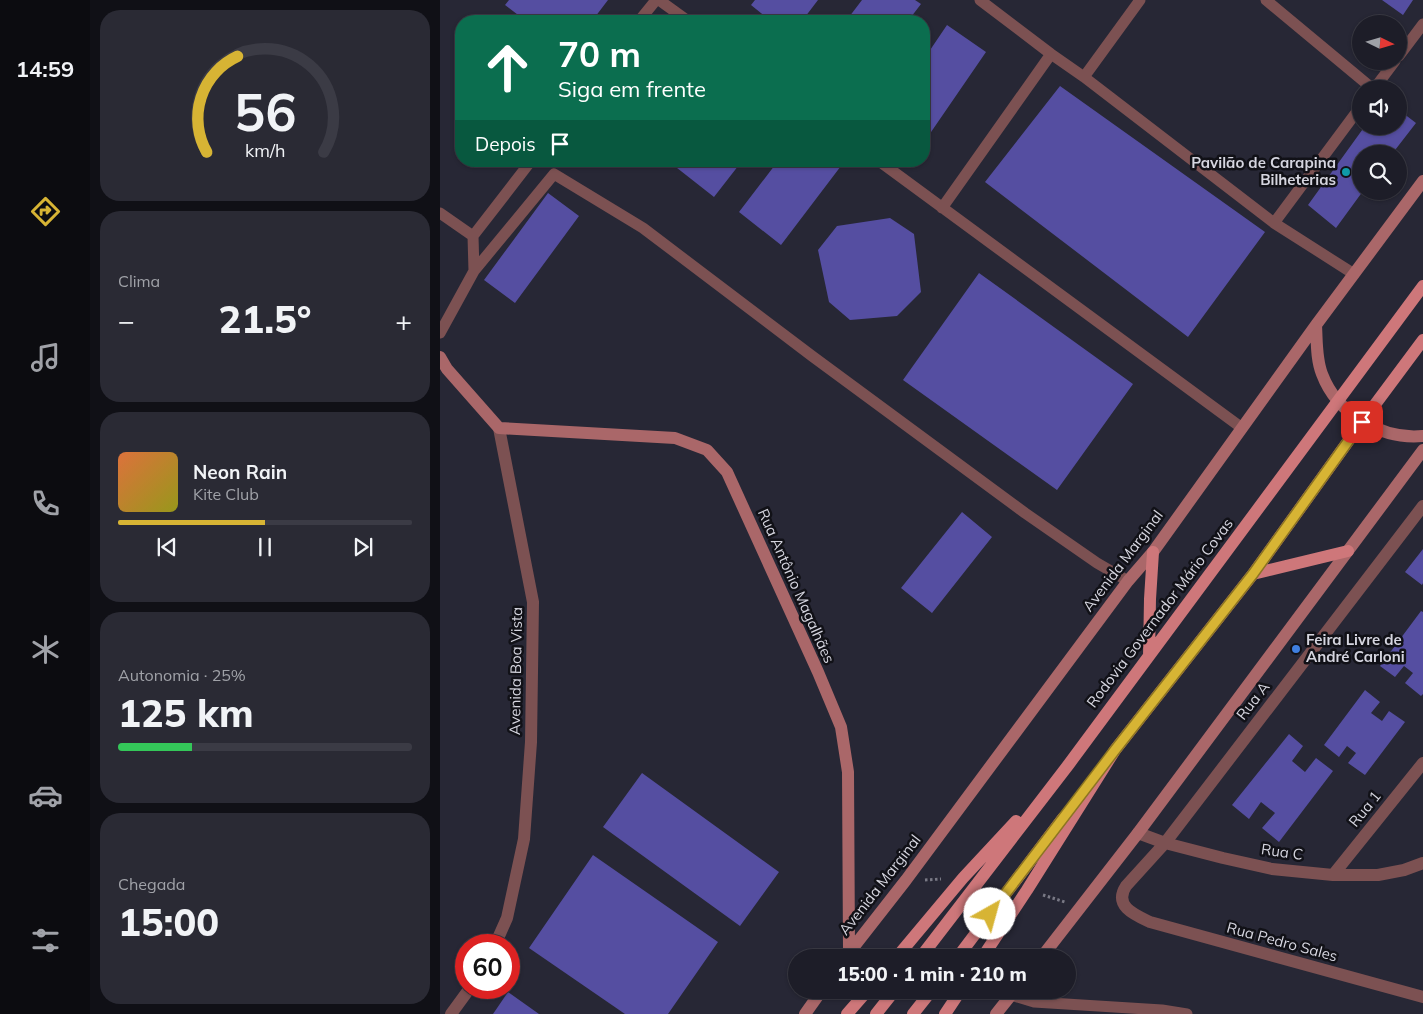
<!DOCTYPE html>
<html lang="pt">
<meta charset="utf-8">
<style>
:root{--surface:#1d1d28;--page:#2a2a34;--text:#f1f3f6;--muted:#a0a2a8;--line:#3b3b45;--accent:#d7b434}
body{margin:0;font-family:Mulish,sans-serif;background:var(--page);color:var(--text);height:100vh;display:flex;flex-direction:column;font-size:19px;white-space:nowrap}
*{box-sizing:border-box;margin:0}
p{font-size:16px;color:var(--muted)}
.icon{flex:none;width:28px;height:28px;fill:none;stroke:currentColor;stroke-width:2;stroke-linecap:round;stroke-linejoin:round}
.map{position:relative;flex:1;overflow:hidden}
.panel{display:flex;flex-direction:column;gap:10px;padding:10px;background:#101016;width:350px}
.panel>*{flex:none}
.hud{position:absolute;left:15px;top:15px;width:475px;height:152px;border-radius:20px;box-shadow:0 1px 4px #0004,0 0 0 1px var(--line);background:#0b6e4f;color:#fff;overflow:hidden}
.needle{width:32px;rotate:95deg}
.fabs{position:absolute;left:912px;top:15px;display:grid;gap:10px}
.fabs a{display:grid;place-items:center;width:55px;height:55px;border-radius:50%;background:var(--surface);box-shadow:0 1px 4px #0004,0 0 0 1px var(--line);font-size:25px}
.speed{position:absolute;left:15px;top:934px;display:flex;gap:10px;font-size:25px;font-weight:700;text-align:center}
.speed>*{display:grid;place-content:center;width:65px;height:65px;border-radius:50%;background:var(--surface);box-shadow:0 1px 4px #0004,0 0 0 1px var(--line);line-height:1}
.speed .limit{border:8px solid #d22;background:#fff;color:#111}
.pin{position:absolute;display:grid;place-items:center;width:42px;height:42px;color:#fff;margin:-21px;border-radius:10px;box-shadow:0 2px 8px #0006}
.me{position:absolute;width:55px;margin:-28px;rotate:38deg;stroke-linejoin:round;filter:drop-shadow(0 0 4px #0008)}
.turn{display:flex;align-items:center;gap:18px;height:105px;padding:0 20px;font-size:22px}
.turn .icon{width:65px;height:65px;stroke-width:2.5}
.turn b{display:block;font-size:35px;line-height:42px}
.then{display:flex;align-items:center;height:48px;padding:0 20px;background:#0003;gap:10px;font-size:19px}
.big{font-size:38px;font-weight:800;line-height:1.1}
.panel .widget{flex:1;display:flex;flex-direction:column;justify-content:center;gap:8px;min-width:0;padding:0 18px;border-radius:20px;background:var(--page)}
.panel .dial{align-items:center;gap:0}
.dial svg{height:130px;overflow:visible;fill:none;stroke:var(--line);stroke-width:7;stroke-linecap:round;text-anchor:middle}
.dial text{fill:var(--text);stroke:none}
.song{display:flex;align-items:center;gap:15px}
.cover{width:60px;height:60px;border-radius:8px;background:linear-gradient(135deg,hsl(20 70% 55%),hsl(60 70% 35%))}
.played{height:5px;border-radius:2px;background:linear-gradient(90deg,var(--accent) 50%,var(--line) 50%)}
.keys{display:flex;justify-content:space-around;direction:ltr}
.heat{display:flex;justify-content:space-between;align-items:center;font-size:28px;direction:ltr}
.charge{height:8px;border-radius:4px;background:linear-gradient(90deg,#34c759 25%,var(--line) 0)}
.trip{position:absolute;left:348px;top:949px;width:288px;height:50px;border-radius:25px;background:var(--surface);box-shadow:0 1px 4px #0004,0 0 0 1px var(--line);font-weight:800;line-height:50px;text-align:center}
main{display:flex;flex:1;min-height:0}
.menu{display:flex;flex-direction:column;width:90px;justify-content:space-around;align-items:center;background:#0c0c10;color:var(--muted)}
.menu .icon{width:35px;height:35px}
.menu .active{color:var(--accent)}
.menu b{font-size:22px;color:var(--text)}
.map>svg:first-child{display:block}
</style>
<main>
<nav class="menu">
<b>14:59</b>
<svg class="icon active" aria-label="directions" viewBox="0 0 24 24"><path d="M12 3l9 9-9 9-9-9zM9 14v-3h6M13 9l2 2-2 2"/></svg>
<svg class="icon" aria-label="music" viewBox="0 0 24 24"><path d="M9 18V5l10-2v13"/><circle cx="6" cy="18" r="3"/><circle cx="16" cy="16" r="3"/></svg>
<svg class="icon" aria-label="phone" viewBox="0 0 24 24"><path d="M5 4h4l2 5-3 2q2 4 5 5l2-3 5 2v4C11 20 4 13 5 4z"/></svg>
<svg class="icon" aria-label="climate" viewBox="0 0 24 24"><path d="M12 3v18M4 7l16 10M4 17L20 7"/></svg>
<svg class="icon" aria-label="car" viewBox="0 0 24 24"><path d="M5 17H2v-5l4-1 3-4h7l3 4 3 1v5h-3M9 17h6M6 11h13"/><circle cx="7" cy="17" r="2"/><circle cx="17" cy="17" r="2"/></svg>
<svg class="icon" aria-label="filters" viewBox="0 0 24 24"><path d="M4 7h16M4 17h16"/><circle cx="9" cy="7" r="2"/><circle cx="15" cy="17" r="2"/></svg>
</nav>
<section class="panel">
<div class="widget dial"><svg viewBox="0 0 100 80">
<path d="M14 69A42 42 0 1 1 86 69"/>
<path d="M14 69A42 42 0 0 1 33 10" stroke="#d7b434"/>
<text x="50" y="56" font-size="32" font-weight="700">56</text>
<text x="50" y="72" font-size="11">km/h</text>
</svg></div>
<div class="widget"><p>Clima</p>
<div class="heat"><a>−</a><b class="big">21.5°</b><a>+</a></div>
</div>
<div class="widget">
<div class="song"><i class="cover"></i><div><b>Neon Rain</b><p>Kite Club</p></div></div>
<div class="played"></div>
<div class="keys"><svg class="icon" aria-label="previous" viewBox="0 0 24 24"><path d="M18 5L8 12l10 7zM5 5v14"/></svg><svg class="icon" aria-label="pause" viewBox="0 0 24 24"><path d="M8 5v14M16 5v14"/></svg><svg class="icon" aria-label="next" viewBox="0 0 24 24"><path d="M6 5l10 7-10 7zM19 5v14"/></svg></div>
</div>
<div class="widget"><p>Autonomia · 25%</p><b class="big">125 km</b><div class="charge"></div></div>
<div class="widget"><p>Chegada</p><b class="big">15:00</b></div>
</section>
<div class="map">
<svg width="983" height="1014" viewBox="0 0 983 1014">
<rect width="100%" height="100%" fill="#272735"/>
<path fill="#554ea1" d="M 69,0 L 168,0 L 152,21 L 86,21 L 65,5 Z
M 315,0 L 378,0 L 362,21 L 331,21 L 311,5 Z
M 422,0 L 475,0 L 481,4 L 468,21 L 406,21 Z
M 942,0 L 973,0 L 963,15 Z
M 507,25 L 546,52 L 489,135 L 484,131 L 484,59 Z
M 620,86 L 825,232 L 748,337 L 545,182 Z
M 959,110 L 976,123 L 952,154 L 921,154 L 921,191 L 923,191 L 896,228 L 868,205 L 925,126 L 959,126 Z
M 234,161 L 302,161 L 274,197 L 232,164 Z
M 338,161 L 403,161 L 404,162 L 341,245 L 299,212 Z
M 108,193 L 139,216 L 75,303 L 44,280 Z
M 450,218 L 474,234 L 481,292 L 457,316 L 410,320 L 389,302 L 378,250 L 397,226 Z
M 539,273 L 693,384 L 617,490 L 463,380 Z
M 522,512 L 552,537 L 492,613 L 461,588 Z
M 983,549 L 983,583 L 982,585 L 965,572 Z
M 981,611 L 983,612 L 983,694 L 981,696 L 965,683 L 973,673 L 964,666 L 955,677 L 940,666 Z
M 925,690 L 940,702 L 931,713 L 942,721 L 949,711 L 965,722 L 925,775 L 908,763 L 916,753 L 907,746 L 899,757 L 884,745 Z
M 849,734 L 863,746 L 852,761 L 865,772 L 876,758 L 893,771 L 839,842 L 822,828 L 835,813 L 821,802 L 809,819 L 792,805 Z
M 202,773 L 339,872 L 300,926 L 163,827 Z
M 153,855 L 278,942 L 228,1014 L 185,1014 L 89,948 Z
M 68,992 L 99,1014 L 53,1014 Z"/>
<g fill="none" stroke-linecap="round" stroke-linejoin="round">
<path stroke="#797985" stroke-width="3" stroke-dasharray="2.5 2.5" stroke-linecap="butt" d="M 485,880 L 501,879
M 603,895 L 625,902"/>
<path stroke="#7c5152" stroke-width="11" d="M 219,0 L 248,21
M 540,0 L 611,54 L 644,77 L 834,223 L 914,274
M 826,0 L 933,89
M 199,21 L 216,0
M 959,56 L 983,24
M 644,77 L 700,0
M 934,89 L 955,61
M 439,161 L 802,428
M 502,208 L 611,54
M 0,213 L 33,236 L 91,161
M 834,223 L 921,106
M 33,236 L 34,271
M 0,333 L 34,271 L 114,174 L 203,228 L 372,356 L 585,513 L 657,563 L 688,581
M 571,995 L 594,1002 L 722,1010 L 747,1014"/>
<path stroke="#7c5152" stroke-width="12" d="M 983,506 L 725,843 L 686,886 C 673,906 695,915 710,922 L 983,997
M 698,833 L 725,843 L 783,858 L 832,869 L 893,875 L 938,875 L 964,870 L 983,863
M 893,875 L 983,763
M 55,945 L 67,918 L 84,839 L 91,742 L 93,602 L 59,428
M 11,1014 L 30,988"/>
<path stroke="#aa6769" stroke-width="12" d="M 876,325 C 877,341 876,359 882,374 C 897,414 942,440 983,436
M 0,357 L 7,369 L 59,428 L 235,438 L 267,450 L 287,472 L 378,672 L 401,727 L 408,772 L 409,951
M 405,958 L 466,880 L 688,581 L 713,552 L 876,325 L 983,181
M 601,958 L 698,833 L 983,450
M 365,1014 L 382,990
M 556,1014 L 575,990"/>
<path stroke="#ce777a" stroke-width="12" d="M 813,574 L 908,551
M 709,656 L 710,599 L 713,552
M 456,958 L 523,878 L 576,821
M 480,958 L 629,764 L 983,286
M 517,958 L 623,818
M 542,958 L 587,890 L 675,750 L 813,574 L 922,422 L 983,340
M 407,1014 L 428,990
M 436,1014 L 455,990
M 473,1014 L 492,990
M 505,1014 L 521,990"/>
</g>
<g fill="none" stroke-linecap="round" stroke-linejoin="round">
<g stroke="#8c7522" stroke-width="12">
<path id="route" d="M 550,914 L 675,750 L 813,574 L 922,422"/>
</g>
<use href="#route" stroke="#d7b434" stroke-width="9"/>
</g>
<circle fill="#0f9aa8" stroke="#111117" stroke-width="2" cx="906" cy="172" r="5"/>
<circle fill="#3f7fe0" stroke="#111117" stroke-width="2" cx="856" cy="649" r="5"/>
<g text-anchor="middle" stroke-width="5" stroke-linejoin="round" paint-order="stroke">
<g font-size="15" font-weight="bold" fill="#d5d5df" stroke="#111117" text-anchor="end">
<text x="896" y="168">Pavilão de Carapina<tspan x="896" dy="17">Bilheterias</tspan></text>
<text x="866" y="645" text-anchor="start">Feira Livre de<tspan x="866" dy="17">André Carloni</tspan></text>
</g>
<g font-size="15" fill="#d5d5df" stroke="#111117">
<text transform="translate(683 561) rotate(-53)" y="5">Avenida Marginal</text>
<text transform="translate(356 586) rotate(66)" y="5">Rua Antônio Magalhães</text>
<text transform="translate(720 613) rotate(-53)" y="5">Rodovia Governador Mário Covas</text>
<text transform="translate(76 671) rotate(-89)" y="5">Avenida Boa Vista</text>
<text transform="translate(813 701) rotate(-52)" y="5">Rua A</text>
<text transform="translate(925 809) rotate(-51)" y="5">Rua 1</text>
<text transform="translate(842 852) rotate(8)" y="5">Rua C</text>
<text transform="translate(440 885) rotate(-52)" y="5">Avenida Marginal</text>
<text transform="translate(842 942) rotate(15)" y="5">Rua Pedro Sales</text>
</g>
</g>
</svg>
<div class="fabs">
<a><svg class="needle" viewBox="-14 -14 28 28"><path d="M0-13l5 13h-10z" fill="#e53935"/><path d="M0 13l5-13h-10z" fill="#a0a2a8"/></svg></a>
<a><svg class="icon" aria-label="sound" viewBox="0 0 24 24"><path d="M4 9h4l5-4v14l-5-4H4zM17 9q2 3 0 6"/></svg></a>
<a><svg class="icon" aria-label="search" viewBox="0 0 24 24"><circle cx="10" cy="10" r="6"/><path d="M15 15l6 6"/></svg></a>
</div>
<div class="speed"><div class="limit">60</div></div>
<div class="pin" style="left:922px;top:422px;background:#d93025"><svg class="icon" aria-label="arrive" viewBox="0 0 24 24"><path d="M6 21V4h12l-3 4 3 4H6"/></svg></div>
<svg class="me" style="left:550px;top:914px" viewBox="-20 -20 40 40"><circle r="19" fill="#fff"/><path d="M0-13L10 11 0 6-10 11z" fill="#d7b434"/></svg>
<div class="trip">15:00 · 1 min · 210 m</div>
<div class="hud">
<div class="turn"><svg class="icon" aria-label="ahead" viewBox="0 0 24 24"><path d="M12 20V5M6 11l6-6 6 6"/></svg><div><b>70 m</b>Siga em frente</div></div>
<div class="then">Depois<svg class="icon" aria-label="arrive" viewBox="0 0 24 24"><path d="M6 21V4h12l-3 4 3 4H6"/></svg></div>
</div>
</div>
</main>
